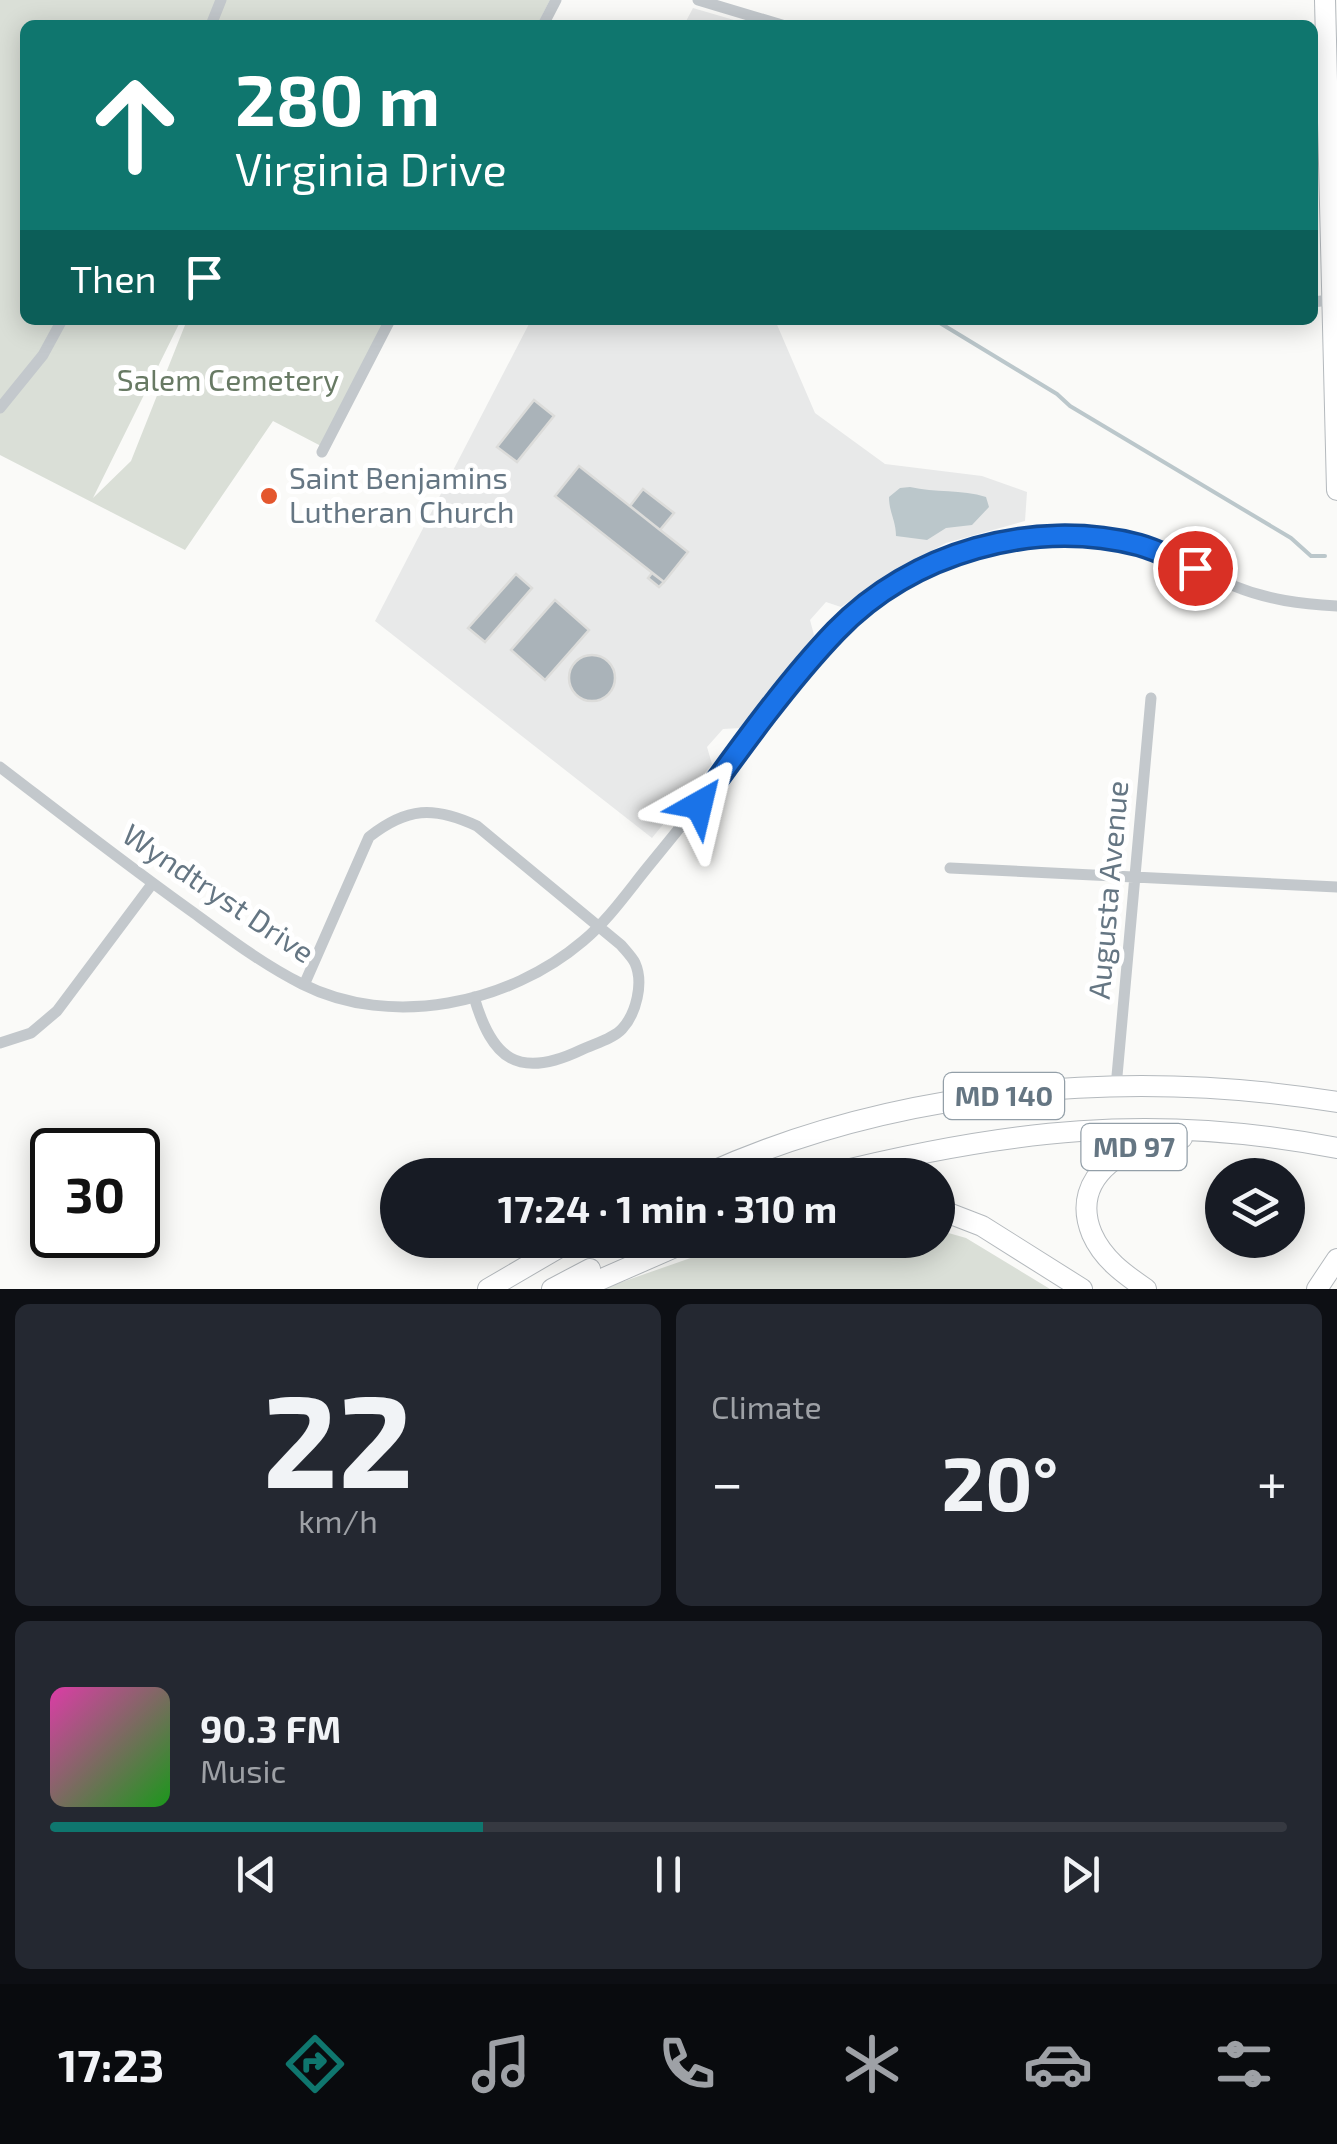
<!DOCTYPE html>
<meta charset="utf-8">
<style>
:root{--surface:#171b24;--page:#242831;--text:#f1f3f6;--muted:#9ea1a6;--line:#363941;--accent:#0f766e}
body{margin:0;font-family:"Exo 2",sans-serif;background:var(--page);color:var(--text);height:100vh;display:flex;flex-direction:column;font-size:38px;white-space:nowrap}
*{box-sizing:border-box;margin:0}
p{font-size:32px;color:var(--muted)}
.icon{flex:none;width:55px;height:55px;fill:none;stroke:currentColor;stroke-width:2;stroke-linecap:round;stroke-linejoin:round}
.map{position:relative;height:1289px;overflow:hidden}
.sheet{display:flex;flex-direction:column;gap:15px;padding:15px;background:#0d0f14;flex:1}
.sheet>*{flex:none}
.guide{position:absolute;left:20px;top:20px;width:1298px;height:305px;border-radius:15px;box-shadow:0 5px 25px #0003;background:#0f766e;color:#fff;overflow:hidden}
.fabs{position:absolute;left:1205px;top:1158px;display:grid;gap:20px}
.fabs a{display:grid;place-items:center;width:100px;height:100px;border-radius:50%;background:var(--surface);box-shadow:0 5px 25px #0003;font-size:50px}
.speed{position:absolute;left:30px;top:1128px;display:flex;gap:20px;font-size:50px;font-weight:700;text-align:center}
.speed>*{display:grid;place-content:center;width:130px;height:130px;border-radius:50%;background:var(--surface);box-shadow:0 5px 25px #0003;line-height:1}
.speed .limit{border:5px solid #111;border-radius:15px;background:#fff;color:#111}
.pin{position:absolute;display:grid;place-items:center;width:85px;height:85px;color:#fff;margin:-42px;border:5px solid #fff;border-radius:50%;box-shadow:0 2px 10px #0007}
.me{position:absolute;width:110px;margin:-55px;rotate:37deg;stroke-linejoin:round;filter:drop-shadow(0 0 8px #0008)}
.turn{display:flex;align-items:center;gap:35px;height:210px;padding:0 50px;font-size:45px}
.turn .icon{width:130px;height:130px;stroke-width:2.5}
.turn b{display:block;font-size:70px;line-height:85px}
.then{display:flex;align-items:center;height:95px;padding:0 50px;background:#0003;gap:20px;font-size:38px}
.big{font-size:75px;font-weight:700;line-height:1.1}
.sheet .card{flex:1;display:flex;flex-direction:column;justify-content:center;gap:15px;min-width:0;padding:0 35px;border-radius:15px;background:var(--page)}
.sheet .dial{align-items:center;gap:0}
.dial b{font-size:130px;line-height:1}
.song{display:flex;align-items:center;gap:30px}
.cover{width:120px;height:120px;border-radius:15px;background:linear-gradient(135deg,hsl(320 70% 55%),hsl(120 70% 35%))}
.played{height:10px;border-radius:5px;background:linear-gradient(90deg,var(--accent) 35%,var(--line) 35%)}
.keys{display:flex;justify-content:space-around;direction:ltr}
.heat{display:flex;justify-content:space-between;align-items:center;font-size:55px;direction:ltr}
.sheet .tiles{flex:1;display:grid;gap:15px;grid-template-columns:1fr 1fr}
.card:last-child{grid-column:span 2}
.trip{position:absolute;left:380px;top:1158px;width:575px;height:100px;border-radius:50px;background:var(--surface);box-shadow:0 5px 25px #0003;font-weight:700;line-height:100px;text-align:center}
.dock{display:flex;height:160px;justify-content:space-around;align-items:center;background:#090b0e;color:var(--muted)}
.dock .icon{width:70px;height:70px}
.dock .active{color:var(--accent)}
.dock b{font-size:45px;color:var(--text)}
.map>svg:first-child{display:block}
</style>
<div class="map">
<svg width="1337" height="1289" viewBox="0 0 1337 1289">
<rect width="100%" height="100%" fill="#fafaf8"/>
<path fill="#e8e9e9" d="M 693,8 L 751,25 L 684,25 Z
M 531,320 L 775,320 L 815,413 L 885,464 L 982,476 L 1027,492 L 1025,521 L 946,543 L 896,570 L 841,607 L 826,602 L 810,620 L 814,635 L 741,728 L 723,729 L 707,747 L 712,764 L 652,838 L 375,621 Z"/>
<path fill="#dadfd7" d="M 0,0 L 550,0 L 537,25 L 25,25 L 25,320 L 181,320 L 93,498 L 131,461 L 187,320 L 386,320 L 321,446 L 273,421 L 185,550 L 0,455 Z
M 938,1230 L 966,1238 L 1050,1289 L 602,1289 L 742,1240 L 938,1240 Z"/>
<path fill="#bbc7cb" d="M 910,487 C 935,493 962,489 986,497 L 989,507 L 972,525 L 946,528 L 927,540 L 896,536 C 896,521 889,512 889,497 L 900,488 Z"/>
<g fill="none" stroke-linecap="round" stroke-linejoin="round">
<path stroke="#bbc7cb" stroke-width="4" d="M 935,320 L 1057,394 L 1070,406 L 1291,538 L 1311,556 L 1325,556"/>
</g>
<path fill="#aab3b9" stroke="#dcdcda" stroke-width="2.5" d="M 534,400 L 554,416 L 517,462 L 497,447 Z
M 579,466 L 688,552 L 664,582 L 555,496 Z
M 643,489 L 674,513 L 660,530 L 630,506 Z
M 652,573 L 664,582 L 659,587 L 648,578 Z
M 516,574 L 532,588 L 485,642 L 468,628 Z
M 555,600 L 589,630 L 545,680 L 511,650 Z
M569 678a23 23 0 1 1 46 0a23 23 0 1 1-46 0Z"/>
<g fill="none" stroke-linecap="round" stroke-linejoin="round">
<g stroke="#b4b9bd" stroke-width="22">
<path id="highway" d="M 1325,0 L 1337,490
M 704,1175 C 898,1087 1128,1068 1337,1102
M 826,1175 C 1005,1130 1154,1112 1337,1148
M 938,1209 L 982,1226 L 1082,1289
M 488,1289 L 572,1240
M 552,1289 L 590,1269
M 579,1289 L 691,1240
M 1146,1289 C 1124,1274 1103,1259 1092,1234 C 1067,1174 1132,1139 1182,1138
M 1317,1289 L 1337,1259"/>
</g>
<path stroke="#c3c8cc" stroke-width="11" d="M 698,0 L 782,25
M 211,25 L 221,0
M 543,25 L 556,0
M 1312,302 L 1331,300
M 0,408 L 43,355 L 62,320
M 322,452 L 390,320
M 0,767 C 64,816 128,866 194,913 C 228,938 264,965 302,984 C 391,1029 509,1004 583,941 C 608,920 626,894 647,868 C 688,818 728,768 768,716 C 826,641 881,573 977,548 C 1030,535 1084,532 1138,545 C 1171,553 1203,573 1234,586 C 1268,600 1301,604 1337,606
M 950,868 L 1337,887
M 304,985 L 369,837 C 407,807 434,806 477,826 L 621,945 C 625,950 632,957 635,963 C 644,983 636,1014 622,1029 C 613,1039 593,1044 581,1050 C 518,1080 492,1059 474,997
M 0,1043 L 31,1033 L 57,1011 L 152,884
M 1116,1087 L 1151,698"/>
<use href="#highway" stroke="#fff" stroke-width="20"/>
</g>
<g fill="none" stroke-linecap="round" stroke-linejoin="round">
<g stroke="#114b97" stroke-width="25">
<path id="route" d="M 699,805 C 740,748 788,681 836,631 C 912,552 1033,518 1139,545 C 1158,550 1177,561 1195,568"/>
</g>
<use href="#route" stroke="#1a73e8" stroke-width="18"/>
</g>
<circle fill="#e4572e" stroke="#fff" stroke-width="4" cx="269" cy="496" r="10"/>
<g text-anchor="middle" stroke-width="10" stroke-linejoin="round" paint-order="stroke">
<g fill="#fff" stroke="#939fa8" stroke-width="2.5">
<rect x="944" y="1073" width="120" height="46" rx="8"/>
<rect x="1081.5" y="1124" width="105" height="46" rx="8"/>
</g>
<g font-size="28" font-weight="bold" fill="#657683">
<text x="1004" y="1106">MD 140</text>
<text x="1134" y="1157">MD 97</text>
</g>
<g font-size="30" fill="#687a64" stroke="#fff">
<text x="228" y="391">Salem Cemetery</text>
</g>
<g font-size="30" fill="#657683" stroke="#fff" text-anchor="start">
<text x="289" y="489">Saint Benjamins<tspan x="289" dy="34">Lutheran Church</tspan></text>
</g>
<g font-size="30" fill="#657683" stroke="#fff">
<text transform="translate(1109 890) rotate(-85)" y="10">Augusta Avenue</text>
<text transform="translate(218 894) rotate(34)" y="10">Wyndtryst Drive</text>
</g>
</g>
</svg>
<div class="fabs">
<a><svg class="icon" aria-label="layers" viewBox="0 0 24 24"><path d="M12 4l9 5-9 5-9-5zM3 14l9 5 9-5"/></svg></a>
</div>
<div class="speed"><div class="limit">30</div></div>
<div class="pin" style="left:1195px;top:568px;background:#d93025"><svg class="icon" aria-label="arrive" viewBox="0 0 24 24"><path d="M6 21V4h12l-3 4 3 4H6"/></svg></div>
<svg class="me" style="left:699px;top:805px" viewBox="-20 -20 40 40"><path d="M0-17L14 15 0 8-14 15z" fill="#1a73e8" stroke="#fff" stroke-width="4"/></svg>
<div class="trip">17:24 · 1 min · 310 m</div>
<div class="guide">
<div class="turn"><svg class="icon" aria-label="ahead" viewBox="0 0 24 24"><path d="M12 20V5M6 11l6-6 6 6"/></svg><div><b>280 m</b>Virginia Drive</div></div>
<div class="then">Then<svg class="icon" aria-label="arrive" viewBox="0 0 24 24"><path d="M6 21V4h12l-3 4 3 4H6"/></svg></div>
</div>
</div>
<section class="sheet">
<div class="tiles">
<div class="card dial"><b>22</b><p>km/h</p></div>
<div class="card"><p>Climate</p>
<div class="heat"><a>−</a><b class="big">20°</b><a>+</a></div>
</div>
<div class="card">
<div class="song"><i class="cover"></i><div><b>90.3 FM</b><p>Music</p></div></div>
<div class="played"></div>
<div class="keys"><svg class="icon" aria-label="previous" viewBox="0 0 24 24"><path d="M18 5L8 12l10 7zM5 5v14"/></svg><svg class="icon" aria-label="pause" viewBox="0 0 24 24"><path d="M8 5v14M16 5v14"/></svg><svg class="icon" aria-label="next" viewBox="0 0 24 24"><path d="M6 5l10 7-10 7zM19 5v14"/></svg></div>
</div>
</div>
</section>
<nav class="dock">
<b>17:23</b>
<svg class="icon active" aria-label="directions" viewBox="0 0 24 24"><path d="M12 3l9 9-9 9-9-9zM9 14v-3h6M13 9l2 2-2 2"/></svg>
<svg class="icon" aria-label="music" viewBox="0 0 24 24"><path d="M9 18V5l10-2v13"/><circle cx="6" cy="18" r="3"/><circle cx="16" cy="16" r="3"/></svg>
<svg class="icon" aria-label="phone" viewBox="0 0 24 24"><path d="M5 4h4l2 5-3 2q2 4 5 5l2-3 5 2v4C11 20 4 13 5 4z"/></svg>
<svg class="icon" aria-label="climate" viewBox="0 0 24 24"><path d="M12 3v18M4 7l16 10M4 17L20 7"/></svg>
<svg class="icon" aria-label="car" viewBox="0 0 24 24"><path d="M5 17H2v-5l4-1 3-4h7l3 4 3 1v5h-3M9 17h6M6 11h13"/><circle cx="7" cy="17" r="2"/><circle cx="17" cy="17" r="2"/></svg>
<svg class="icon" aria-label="filters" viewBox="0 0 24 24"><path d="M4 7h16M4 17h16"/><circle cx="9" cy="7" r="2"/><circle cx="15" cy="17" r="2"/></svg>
</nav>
